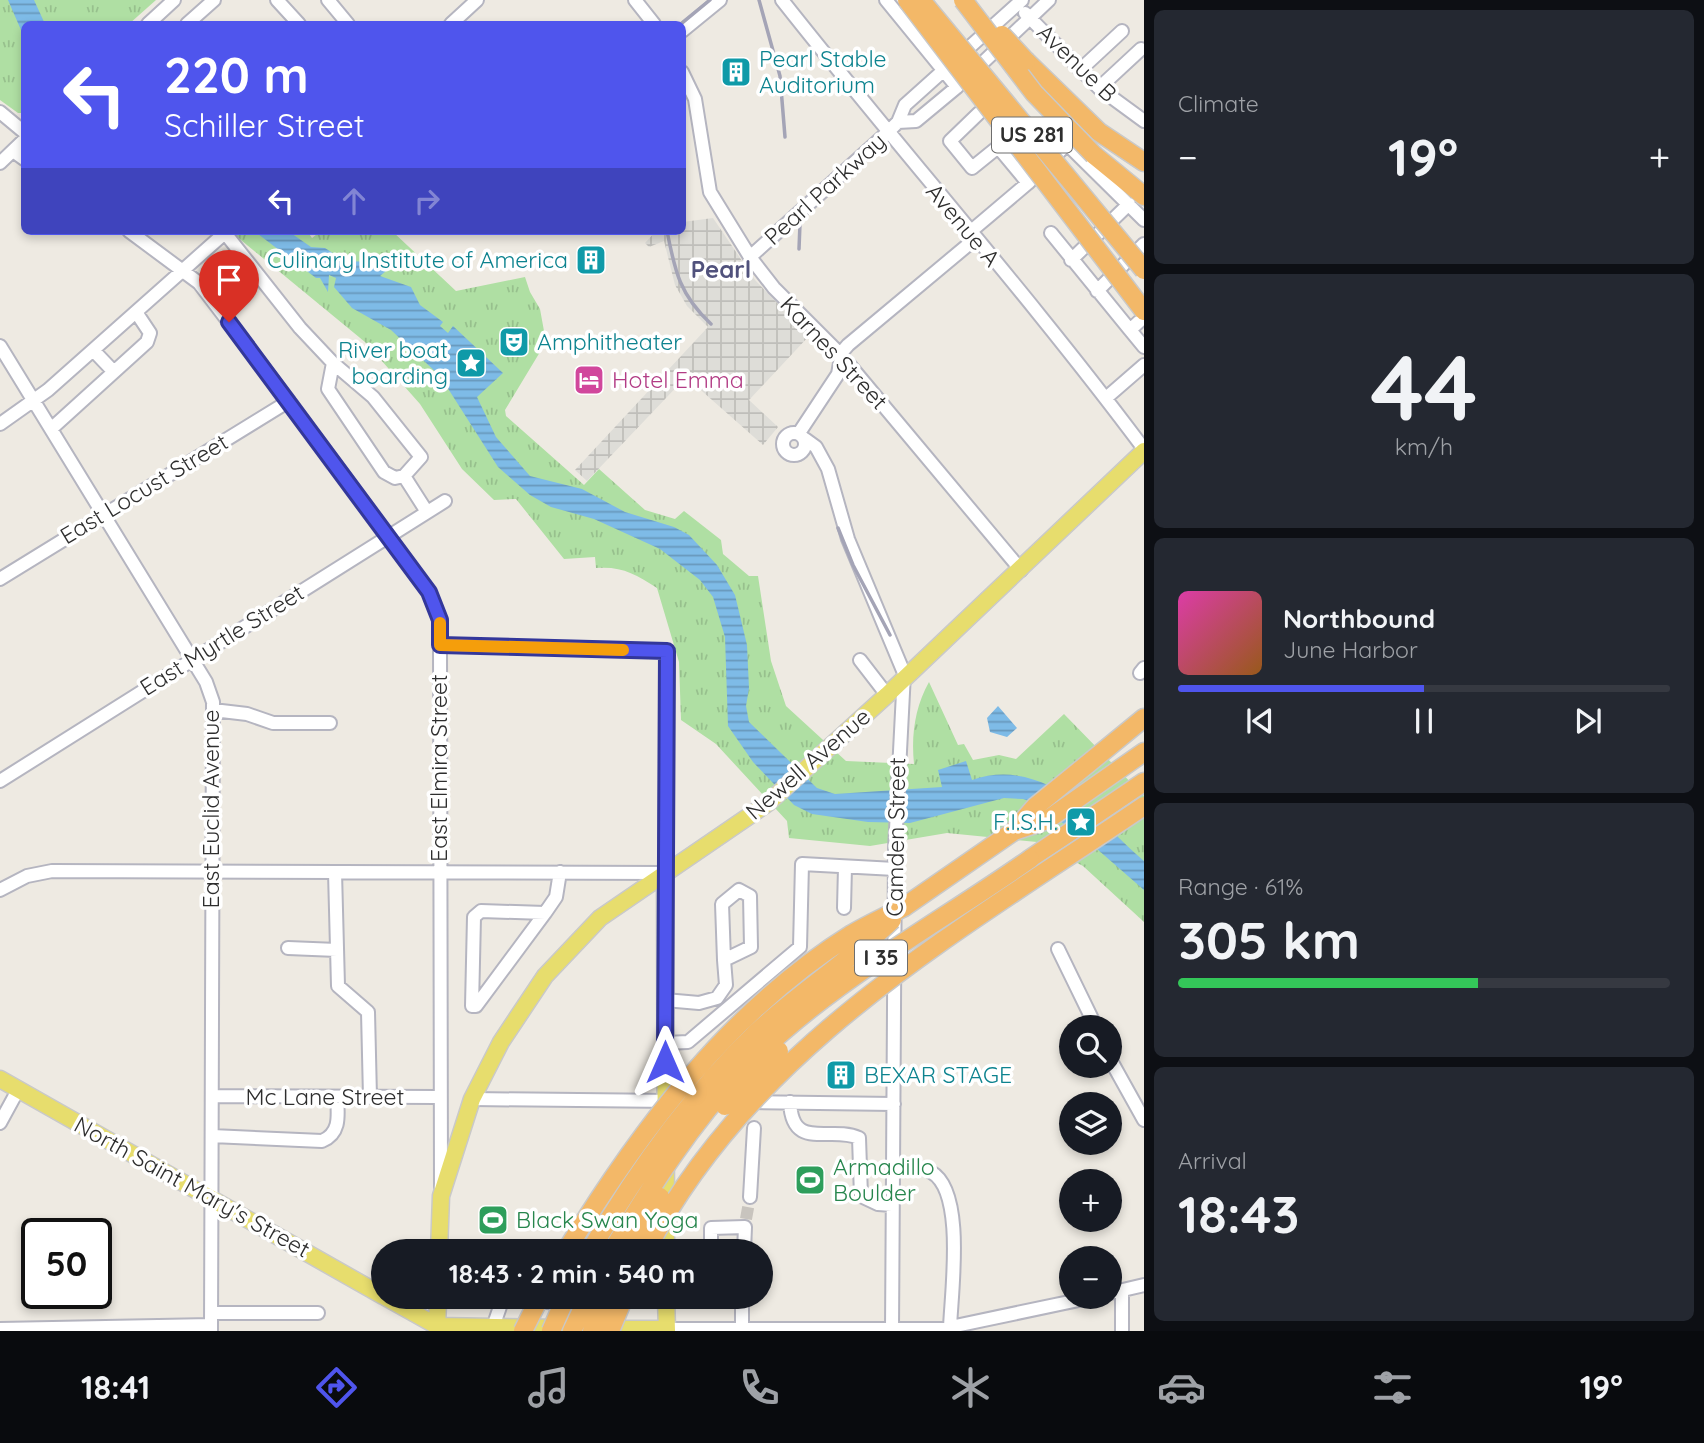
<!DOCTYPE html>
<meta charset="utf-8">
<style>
:root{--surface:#171b24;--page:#242831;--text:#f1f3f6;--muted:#9ea1a6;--line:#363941;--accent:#4f55ed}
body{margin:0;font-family:Quicksand,sans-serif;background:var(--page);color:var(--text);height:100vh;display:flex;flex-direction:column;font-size:26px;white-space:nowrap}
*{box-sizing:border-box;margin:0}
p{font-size:23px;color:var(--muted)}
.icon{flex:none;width:38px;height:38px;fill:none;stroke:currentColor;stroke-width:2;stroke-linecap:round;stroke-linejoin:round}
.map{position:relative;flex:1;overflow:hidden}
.side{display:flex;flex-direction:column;gap:10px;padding:10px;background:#0d0f14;width:560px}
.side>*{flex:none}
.top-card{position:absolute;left:21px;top:21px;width:665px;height:214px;border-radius:10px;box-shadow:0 4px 10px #0003;background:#4f55ed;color:#fff;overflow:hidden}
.tools{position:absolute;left:1059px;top:1015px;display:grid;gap:14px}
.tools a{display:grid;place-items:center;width:63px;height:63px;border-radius:50%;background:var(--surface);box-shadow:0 4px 10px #0003;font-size:35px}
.speed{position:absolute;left:21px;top:1218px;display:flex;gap:14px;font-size:35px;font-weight:700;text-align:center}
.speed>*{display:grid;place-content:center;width:91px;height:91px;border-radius:50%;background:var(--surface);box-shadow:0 4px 10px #0003;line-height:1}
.speed .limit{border:4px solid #111;border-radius:10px;background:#fff;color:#111}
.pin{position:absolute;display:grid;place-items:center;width:60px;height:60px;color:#fff;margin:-72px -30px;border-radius:50% 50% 50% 0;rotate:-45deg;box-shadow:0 0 7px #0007}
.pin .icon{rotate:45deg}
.me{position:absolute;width:77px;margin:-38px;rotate:0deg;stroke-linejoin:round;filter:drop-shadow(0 0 5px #0008)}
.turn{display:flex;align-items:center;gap:24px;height:147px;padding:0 28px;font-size:32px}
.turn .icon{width:91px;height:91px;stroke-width:2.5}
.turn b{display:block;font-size:49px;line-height:60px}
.lanes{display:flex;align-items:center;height:66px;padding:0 28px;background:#0003;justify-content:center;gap:35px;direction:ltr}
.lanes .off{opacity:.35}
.big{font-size:52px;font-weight:800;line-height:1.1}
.side .tile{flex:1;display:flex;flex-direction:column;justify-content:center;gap:10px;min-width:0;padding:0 24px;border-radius:10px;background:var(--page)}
.side .dial{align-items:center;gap:0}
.dial b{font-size:91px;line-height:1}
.song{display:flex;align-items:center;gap:21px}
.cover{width:84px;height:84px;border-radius:10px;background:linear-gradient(135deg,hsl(320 70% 55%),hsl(30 70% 35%))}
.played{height:7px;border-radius:4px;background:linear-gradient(90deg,var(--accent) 50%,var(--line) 50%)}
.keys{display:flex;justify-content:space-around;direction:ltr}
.heat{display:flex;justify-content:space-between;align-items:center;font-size:38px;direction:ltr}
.charge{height:10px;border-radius:5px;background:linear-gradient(90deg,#34c759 61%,var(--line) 0)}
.trip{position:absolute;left:371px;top:1239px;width:402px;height:70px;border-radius:35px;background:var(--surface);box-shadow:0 4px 10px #0003;font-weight:800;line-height:70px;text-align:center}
.tabs{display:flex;height:112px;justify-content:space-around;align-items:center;background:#090b0e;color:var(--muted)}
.tabs .icon{width:49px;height:49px}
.tabs .active{color:var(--accent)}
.tabs b{font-size:32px;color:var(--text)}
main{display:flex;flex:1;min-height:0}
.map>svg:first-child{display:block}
</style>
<main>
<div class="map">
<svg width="1144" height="1331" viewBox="0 0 1144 1331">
<defs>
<pattern id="park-tufts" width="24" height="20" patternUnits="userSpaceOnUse" patternTransform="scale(1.75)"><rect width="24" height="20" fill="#afdfa3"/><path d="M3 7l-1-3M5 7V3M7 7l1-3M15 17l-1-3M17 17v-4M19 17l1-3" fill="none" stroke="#97c08d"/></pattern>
<pattern id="plaza-grid" width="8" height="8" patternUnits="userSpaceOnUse" patternTransform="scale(1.75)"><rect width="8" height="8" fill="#deddd8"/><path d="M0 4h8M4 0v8" fill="none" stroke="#bfbeba"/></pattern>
<pattern id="water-rules" width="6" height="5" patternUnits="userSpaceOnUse" patternTransform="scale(1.75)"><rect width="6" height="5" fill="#7ebbe7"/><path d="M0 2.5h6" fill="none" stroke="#6898bc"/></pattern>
</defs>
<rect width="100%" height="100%" fill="#eeeae2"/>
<path fill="url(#park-tufts)" d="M 0,0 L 156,0 L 129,24 L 24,24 L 24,113 L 18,113 L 0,100 Z
M 230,231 L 307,231 L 312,238 L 321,231 L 392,231 L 456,291 L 525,277 L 530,292 L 540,309 L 546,342 L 505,410 L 506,416 L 584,485 L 599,469 L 645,510 L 675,519 L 684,511 L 721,540 L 723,554 L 749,576 L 758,576 L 771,661 L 786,706 L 846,761 L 914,764 C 911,735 915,707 929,682 L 958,745 L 964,744 L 973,760 L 999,755 L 1016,759 L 1064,714 L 1144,796 L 1144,922 L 1083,866 L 1037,842 L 947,833 L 870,846 L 789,838 L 787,821 L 716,744 L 681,720 L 679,662 L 657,588 C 635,574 622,566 596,568 L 595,557 L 564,559 L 516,499 L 494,500 L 462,469 L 420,404 L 365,342 Z"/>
<path fill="url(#plaza-grid)" d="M 713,218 L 755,280 L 809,336 L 749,400 L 778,427 L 763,445 L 686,377 L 587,481 L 575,470 L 708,327 L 687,306 L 675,285 L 664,241 L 649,247 L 645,243 L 656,231 L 682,231 L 683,222 Z"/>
<path fill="url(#water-rules)" d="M 8,0 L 34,0 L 45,24 L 24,24 L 24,37 Z
M 254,231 L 288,231 L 311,247 L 325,248 L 345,261 L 375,262 L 386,271 L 380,276 L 411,287 L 420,305 L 443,322 L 440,326 L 448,333 L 453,326 L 503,373 L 477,397 L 496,437 L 530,476 L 582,489 L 625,512 L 674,527 L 689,535 L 717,565 L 735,595 L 747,645 L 749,688 L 746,706 L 749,722 L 817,788 L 835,794 L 942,787 L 938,770 L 966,761 L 972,780 C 1038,757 1092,812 1136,854 L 1144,861 L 1144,890 L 1089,842 L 1035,803 L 1023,799 L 1004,798 L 910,823 L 868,822 L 812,814 L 794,805 L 753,762 L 728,726 L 725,637 L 713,597 L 700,580 L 660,549 L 594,519 L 551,507 L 530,495 L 498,467 L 440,376 L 391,330 L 352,308 L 334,287 L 336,278 L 329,275 L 328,292 L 320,278 L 316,278 Z
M 998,706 L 1017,728 L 1007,737 L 990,732 L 987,718 Z"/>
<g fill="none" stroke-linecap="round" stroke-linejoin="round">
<path stroke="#c8c4be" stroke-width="12" stroke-dasharray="12 6" stroke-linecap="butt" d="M 746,1219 L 750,1197"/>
<g stroke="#b5b5c0" stroke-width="16">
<path id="minor" d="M 277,0 L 299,24
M 328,0 L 348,24
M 635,0 L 654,24
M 782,0 C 901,151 1029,295 1144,449
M 886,0 L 957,87
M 1025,13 L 1099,88 L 1144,121
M 148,24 L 174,0
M 187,24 L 214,0
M 451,24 L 477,0
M 682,31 L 720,0
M 1080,70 L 1122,31
M 682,72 L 695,99 L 710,192 L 750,257 L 774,288 L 842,356 L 1021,570
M 1099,88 L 1141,49
M 0,112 L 24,132
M 979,113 L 950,141 L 972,168 L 998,147 L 1028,183
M 898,122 L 916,121 L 957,87 L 1049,0
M 13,151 L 24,159
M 0,163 L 24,140
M 129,231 L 199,283 L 289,401 L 429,592 L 440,620 L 440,645 L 441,1188
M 970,232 L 1028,183 L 1067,144 L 1144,220
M 225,233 L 300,328 L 333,363 L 373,397 L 421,457 L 404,476 L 427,512
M 1051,233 L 1130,330
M 750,257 L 887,133 L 898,122 L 905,105 L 1022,0
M 1071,260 L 1129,204
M 1097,291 L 1144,244
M 1144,317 L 1130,330 L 1144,347
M 0,346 L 206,682 L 213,702 L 211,1331
M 93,350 L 114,372
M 333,363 L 328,389 L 384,472 L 395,478 L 404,476
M 1106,398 L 1144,365
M 0,424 L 48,390 L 227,231
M 51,429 L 147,342 L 150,333 L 136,312
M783 444a11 11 0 1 1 22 0a11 11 0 1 1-22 0Z
M 799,433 L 838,374 L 842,352 L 848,345 L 975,239
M 805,439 L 816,447 L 828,469 L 848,539 L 904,673 L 895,849 L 892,1331
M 0,579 L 289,401
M 860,660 L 887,695
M 1140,673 L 1144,668
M 213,710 L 247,714 L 273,723 L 330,723
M 0,781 L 445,501
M 335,872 L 338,986 L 368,1012 L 370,1097
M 0,890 L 27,876 L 52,871 L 665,873 L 667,651 L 440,645
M 844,908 L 845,867
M 545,913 L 481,911 L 474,917 L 472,1006 L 476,1006 L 545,913 L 556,897 L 560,872
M 288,948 L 337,950
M 1058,949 L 1096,1027
M 665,1000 L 699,1003 L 717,998 L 726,985 L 724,960 L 722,904 L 739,890 L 750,896 L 751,947 L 724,960
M 665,1043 L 688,1042 L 800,947 L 802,864 L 895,869
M 1110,1059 L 1144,1120
M 213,1096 L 438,1097
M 472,1099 L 673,1101
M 751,1102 L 894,1104
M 790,1102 C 792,1152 830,1125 859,1138 L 861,1196 L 878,1204 L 892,1205
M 0,1123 L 18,1090
M 212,1136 L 322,1141 C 341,1133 338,1115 337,1097
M 894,1169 C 905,1169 922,1166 931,1172 C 966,1191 951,1294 950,1328
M 750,1197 L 754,1128
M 439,1249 L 495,1251
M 711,1251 L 711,1228 L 745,1227 L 744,1251
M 1122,1290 L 1122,1331
M 1110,1293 L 1144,1285
M 534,1301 L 573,1304 L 563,1328
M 211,1313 L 318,1313
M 493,1327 L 502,1301 L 534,1301 L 535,1297
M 0,1329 L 211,1325
M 667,1329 L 941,1329 L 1093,1297
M 742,1329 L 742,1297"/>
</g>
<g stroke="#c9c9c9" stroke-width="19">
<path id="major" d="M 665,873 L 666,1251
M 0,1079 L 383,1296
M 439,1251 L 441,1196 L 472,1099 L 501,1042 L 545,976 L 600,918 L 768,803 L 887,695 L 1144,451
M 385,1297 L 437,1326 L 563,1328
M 666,1297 L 667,1331
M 599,1329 L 667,1329
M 437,1331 L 438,1297"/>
</g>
<g stroke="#c9c9c9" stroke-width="21">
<path id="highway" d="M 1026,61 L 1099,132 L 1144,162
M 1094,155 L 1144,196
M 1014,831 L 1035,807 L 1144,718
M 1030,859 L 1144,782
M 904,907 L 1014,831 L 1047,820 L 1144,752"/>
</g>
<use href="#minor" stroke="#fff" stroke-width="12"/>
<use href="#major" stroke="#e7dd6d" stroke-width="16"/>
<use href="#highway" stroke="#f3b868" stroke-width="18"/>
<path stroke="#a4a4b6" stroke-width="3.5" d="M 759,0 L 780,76 L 785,137
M 681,24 L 710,0
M 667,231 C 675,272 680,295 711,324
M 799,249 L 801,198
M 838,528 L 853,565 L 890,635"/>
<g stroke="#c9c9c9" stroke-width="21" stroke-linecap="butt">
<path id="highway-bridge" d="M 907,0 L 1144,311
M 963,0 L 1034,93 L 1094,155
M 925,5 L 1144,270
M 1002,35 L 1026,61
M 725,1106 L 779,1051
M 566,1251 C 640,1130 730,1010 852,934 C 869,924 887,916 904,907
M 590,1251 C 637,1171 690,1096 757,1032 C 800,992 850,961 892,920
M 612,1251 C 650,1188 691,1123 742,1070 C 825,984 933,927 1030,859
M 628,1251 L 660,1197
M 646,1251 C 751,1046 960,931 1144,806
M 523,1331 L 540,1297
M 551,1331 L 566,1297
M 572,1331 L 588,1297
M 592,1331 L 606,1297
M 610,1331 L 624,1297"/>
</g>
<use href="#highway-bridge" stroke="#f3b868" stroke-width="18"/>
</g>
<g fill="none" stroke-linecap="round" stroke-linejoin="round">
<g stroke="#33379a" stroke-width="18">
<path id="route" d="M 229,322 L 429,592 L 440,620 L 440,645 L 667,651 L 665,1062"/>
</g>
<use href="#route" stroke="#4f55ed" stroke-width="12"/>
<path stroke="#f59e0b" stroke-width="12" d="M 440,623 L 440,645 L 623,650"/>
</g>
<defs>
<g id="building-square" transform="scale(1.575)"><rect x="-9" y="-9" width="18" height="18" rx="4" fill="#0f9aa8" stroke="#fff"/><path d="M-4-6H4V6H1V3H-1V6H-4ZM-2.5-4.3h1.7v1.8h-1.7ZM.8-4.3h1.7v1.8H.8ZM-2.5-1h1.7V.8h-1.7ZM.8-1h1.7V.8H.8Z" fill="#fff"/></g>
<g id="theatre-square" transform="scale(1.575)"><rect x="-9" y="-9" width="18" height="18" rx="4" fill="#0f9aa8" stroke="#fff"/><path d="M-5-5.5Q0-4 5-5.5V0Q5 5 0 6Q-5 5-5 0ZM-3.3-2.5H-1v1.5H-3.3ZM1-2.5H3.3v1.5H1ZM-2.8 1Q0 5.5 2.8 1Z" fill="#fff"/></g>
<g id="sight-square" transform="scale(1.575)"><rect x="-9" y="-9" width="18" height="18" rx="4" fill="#0f9aa8" stroke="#fff"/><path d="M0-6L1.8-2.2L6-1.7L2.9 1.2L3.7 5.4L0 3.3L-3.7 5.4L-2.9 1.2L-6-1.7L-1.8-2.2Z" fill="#fff"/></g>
<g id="hotel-square" transform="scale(1.575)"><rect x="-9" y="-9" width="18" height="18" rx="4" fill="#d1479c" stroke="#fff"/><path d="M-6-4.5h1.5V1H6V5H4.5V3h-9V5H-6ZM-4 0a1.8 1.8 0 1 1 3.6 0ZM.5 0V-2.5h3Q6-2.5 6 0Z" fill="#fff"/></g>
<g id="stadium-square" transform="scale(1.575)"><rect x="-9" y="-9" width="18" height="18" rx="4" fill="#2e9e5b" stroke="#fff"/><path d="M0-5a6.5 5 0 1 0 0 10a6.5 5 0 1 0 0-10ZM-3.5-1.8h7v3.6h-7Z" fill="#fff"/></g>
</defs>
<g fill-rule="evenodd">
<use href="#building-square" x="736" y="72"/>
<use href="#building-square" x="591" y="260"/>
<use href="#theatre-square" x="514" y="342"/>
<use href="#sight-square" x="471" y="363"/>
<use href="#hotel-square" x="589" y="380"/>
<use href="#sight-square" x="1081" y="822"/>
<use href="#building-square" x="841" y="1075"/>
<use href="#stadium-square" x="810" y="1180"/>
<use href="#stadium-square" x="493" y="1220"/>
</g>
<g text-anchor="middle" stroke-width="7" stroke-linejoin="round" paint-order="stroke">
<g fill="#fff" stroke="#6d6d6d" stroke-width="2">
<rect x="992" y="117.5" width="80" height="35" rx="5"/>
<rect x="855" y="940.5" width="52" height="35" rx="5"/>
</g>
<g font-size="21" font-weight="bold" fill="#2e2e2e">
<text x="1032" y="142">US 281</text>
<text x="881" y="965">I 35</text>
</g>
<g font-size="23" fill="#0d838f" stroke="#fff" text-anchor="start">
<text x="759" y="67">Pearl Stable<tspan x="759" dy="26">Auditorium</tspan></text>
<text x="568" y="268" text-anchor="end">Culinary Institute of America</text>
<text x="537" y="350">Amphitheater</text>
<text x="448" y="358" text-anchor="end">River boat<tspan x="448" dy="26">boarding</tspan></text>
<text x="1058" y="830" text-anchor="end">F.I.S.H.</text>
<text x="864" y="1083">BEXAR STAGE</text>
</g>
<g font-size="23" fill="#2e2e2e" stroke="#fff">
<text transform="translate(1077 63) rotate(44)" y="8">Avenue B</text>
<text transform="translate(825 189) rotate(-42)" y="8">Pearl Parkway</text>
<text transform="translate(963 225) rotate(50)" y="8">Avenue A</text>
<text transform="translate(834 353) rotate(47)" y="8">Karnes Street</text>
<text transform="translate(144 489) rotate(-31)" y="8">East Locust Street</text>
<text transform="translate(222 640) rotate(-32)" y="8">East Myrtle Street</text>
<text transform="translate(808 764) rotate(-41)" y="8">Newell Avenue</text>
<text transform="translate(439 768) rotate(-90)" y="8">East Elmira Street</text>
<text transform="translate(211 809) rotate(-90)" y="8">East Euclid Avenue</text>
<text transform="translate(896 837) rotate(-89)" y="8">Camden Street</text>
<text x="325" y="1105">Mc Lane Street</text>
<text transform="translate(192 1187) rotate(29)" y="8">North Saint Mary's Street</text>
</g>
<g font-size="23" fill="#b23c85" stroke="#fff" text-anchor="start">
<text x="612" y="388">Hotel Emma</text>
</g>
<g font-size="23" fill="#27864d" stroke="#fff" text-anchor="start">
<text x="833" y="1175">Armadillo<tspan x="833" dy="26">Boulder</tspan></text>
<text x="516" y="1228">Black Swan Yoga</text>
</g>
<g font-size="24" font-weight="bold" fill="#51527c" stroke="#fff">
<text x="721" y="278">Pearl</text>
</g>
</g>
</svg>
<div class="tools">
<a><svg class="icon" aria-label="search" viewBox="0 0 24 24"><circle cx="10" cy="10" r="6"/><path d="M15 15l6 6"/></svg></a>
<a><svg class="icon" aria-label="layers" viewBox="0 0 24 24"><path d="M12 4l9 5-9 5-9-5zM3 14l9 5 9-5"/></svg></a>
<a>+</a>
<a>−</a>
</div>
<div class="speed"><div class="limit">50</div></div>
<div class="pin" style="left:229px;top:322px;background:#d93025"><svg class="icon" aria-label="arrive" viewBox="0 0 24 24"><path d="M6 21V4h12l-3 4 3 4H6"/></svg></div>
<svg class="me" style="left:665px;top:1062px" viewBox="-20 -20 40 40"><path d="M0-17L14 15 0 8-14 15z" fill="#4f55ed" stroke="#fff" stroke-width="4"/></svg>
<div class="trip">18:43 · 2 min · 540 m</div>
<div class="top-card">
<div class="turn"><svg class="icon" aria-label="left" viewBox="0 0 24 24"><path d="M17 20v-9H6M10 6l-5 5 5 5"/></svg><div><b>220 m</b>Schiller Street</div></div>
<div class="lanes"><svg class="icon" aria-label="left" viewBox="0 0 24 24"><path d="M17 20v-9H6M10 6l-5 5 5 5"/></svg><svg class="icon off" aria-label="ahead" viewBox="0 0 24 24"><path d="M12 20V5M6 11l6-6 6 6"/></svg><svg class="icon off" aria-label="right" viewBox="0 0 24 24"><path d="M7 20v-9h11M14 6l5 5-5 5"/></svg></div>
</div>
</div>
<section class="side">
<div class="tile"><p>Climate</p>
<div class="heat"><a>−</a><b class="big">19°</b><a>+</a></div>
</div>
<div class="tile dial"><b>44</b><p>km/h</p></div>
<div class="tile">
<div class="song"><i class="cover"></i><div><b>Northbound</b><p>June Harbor</p></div></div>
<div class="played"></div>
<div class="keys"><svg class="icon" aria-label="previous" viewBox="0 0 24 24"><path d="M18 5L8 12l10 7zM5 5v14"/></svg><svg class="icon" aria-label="pause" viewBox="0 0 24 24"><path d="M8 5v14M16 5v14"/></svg><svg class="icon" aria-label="next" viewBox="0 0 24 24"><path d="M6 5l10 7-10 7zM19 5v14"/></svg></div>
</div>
<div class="tile"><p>Range · 61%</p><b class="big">305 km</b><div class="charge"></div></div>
<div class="tile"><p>Arrival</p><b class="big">18:43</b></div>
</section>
</main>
<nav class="tabs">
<b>18:41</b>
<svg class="icon active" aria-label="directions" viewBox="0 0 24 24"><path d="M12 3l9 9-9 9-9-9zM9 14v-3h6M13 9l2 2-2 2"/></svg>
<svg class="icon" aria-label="music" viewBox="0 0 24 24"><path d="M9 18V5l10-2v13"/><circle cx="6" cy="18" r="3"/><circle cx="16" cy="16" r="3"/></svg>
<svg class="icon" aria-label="phone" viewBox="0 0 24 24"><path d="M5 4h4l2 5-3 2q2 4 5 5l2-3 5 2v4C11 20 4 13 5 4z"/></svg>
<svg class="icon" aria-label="climate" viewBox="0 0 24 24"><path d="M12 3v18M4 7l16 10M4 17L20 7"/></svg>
<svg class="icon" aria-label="car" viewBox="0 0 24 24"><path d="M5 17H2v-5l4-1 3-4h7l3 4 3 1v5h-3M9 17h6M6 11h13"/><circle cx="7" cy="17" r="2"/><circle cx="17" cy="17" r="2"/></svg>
<svg class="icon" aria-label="filters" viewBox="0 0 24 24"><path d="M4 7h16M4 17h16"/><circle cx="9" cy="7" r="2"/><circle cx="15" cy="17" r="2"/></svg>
<b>19°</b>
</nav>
